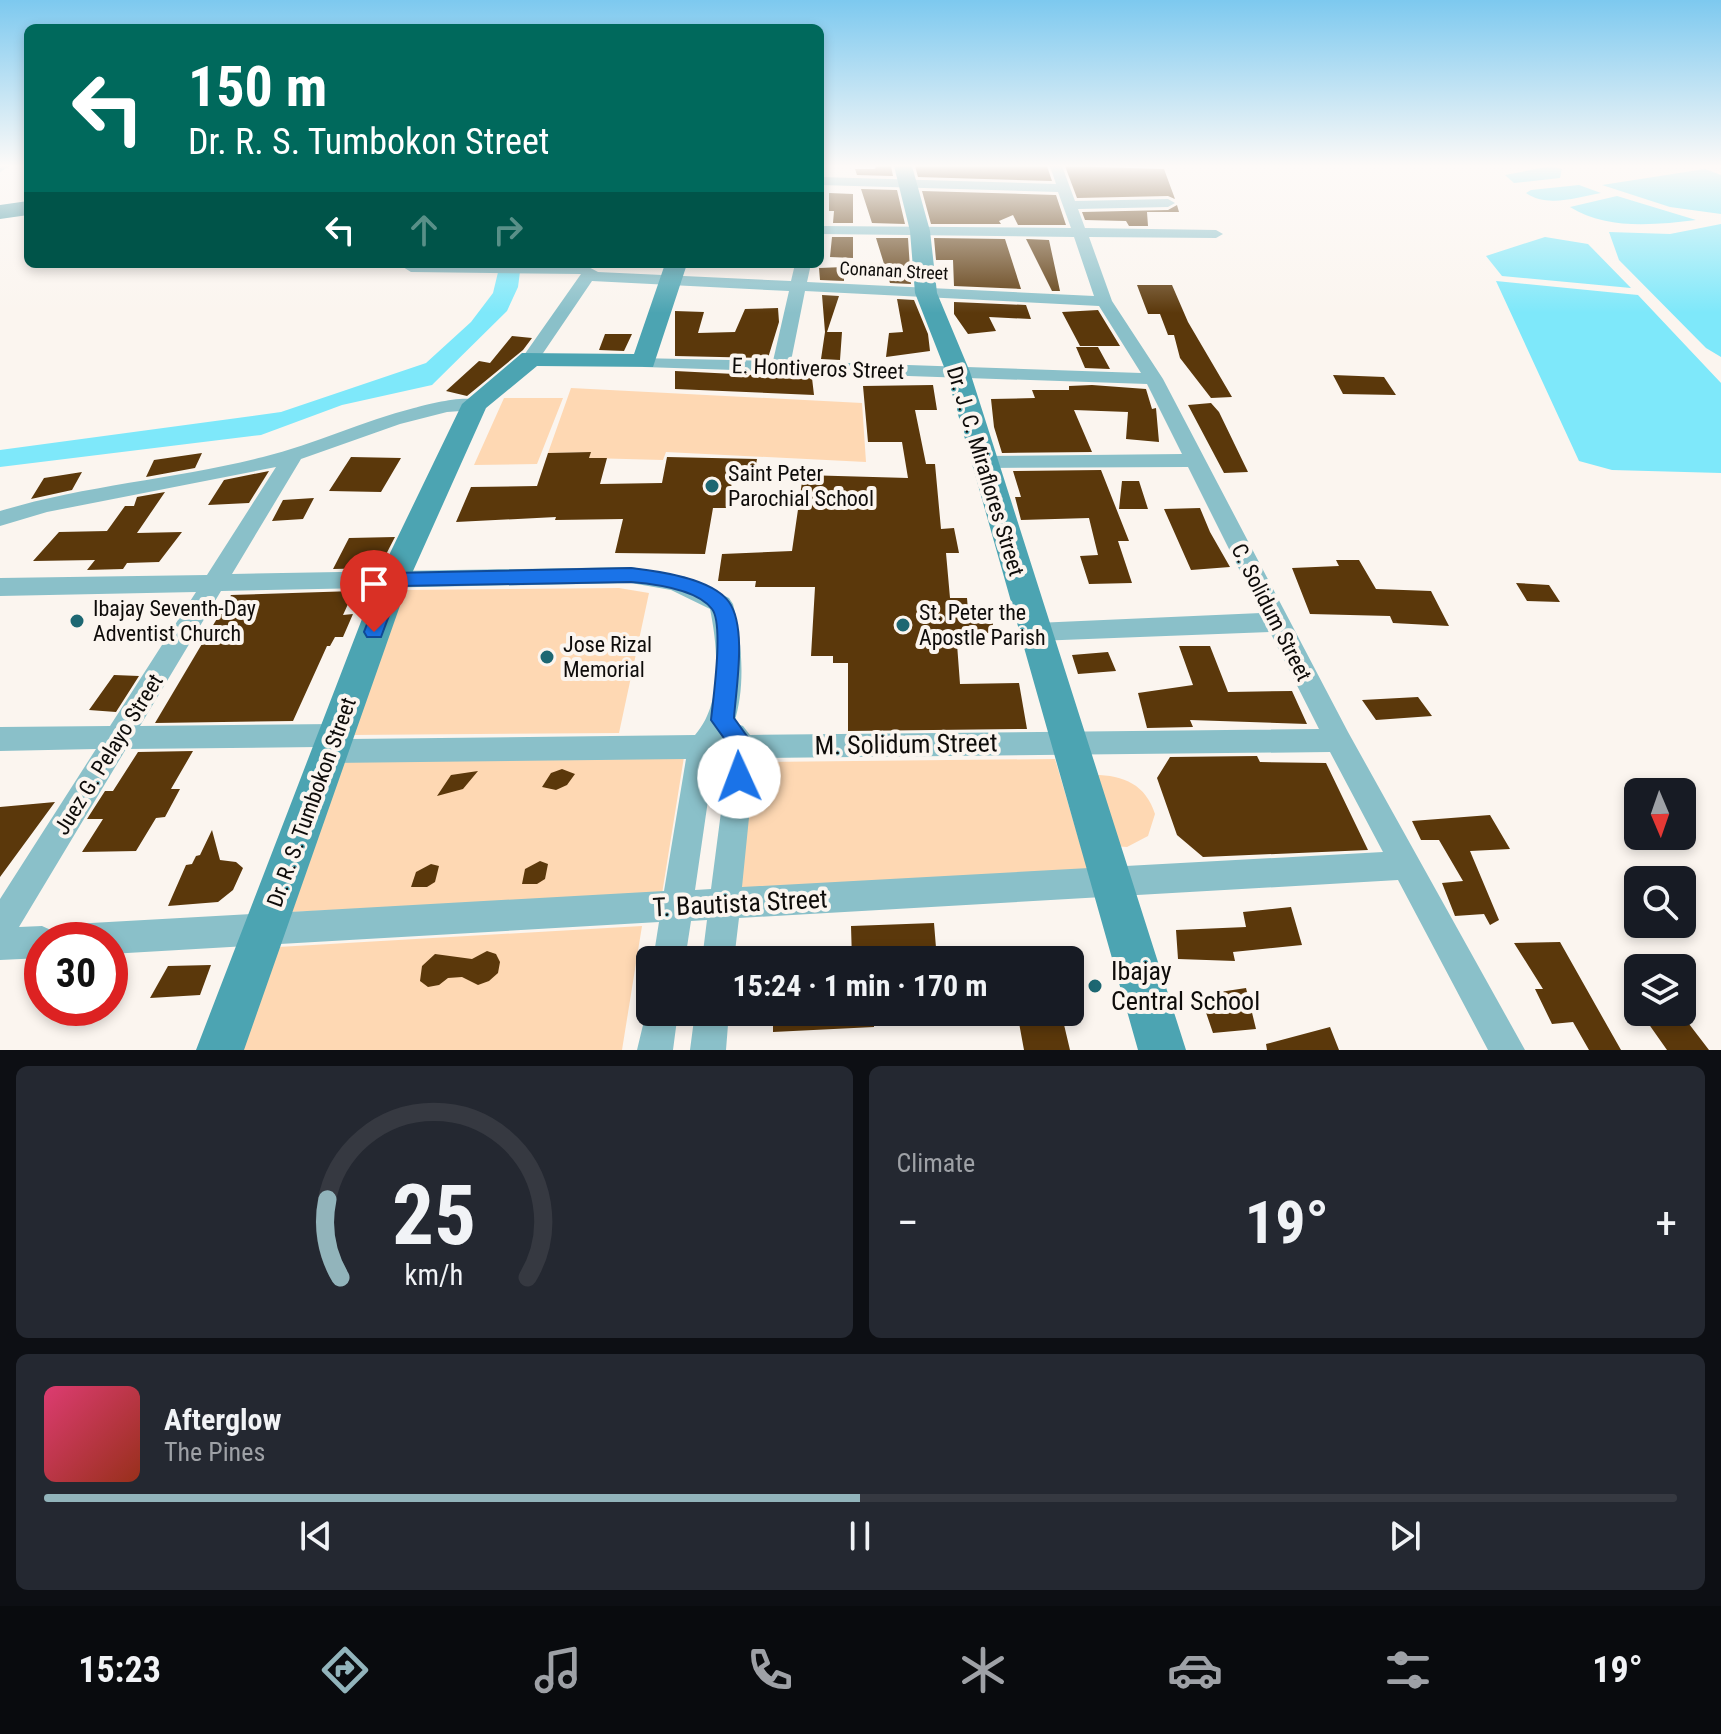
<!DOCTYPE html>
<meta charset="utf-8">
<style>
:root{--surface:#171b24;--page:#242831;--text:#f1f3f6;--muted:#9ea1a6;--line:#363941;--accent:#92b4bb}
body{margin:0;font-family:"Roboto Condensed",sans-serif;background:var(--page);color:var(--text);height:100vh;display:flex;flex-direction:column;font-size:30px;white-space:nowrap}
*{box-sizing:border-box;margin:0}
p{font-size:26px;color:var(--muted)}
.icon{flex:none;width:44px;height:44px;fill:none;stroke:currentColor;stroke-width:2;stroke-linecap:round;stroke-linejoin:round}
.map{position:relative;height:1050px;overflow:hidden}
.drawer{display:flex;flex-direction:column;gap:16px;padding:16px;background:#0d0f14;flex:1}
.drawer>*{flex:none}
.guide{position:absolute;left:24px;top:24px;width:800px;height:244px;border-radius:12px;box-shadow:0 4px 12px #0003;background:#00695c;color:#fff;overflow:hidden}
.needle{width:52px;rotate:178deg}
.buttons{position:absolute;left:1624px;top:778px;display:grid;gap:16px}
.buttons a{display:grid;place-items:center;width:72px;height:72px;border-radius:12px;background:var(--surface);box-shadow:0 4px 12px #0003;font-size:40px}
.speed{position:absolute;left:24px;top:922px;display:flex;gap:16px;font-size:40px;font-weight:700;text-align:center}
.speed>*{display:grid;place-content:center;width:104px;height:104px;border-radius:50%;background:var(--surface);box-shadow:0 4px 12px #0003;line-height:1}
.speed .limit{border:12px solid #d22;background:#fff;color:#111}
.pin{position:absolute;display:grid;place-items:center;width:68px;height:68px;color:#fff;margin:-82px -34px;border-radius:50% 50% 50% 0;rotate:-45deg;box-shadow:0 0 8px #0007}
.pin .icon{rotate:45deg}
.me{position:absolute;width:88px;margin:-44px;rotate:358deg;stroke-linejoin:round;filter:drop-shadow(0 0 6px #0008)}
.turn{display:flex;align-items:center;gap:28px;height:168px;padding:0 32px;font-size:36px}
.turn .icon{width:104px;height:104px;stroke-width:2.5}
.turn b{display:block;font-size:56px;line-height:68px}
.lanes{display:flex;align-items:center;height:76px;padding:0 32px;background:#0003;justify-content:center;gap:40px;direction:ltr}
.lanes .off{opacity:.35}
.big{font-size:60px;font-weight:700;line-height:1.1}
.drawer .tile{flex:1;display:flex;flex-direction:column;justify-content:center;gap:12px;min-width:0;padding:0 28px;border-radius:12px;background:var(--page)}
.drawer .dial{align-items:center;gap:0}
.dial svg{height:208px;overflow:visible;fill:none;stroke:var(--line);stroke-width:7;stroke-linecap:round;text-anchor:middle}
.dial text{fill:var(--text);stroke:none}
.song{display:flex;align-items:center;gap:24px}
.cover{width:96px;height:96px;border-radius:12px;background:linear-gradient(135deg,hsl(340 70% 55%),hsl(10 70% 35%))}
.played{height:8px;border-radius:4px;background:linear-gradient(90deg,var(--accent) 50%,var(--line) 50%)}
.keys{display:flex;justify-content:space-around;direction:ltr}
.heat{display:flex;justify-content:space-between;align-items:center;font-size:44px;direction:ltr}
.drawer .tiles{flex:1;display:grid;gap:16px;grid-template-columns:1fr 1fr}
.tile:last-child{grid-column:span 2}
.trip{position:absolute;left:636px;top:946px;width:448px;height:80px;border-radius:12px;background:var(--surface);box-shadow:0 4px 12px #0003;font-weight:700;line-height:80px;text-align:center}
.tab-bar{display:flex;height:128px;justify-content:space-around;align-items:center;background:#090b0e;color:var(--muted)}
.tab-bar .icon{width:56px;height:56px}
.tab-bar .selected{color:var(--accent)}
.tab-bar b{font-size:36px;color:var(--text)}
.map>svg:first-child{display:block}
</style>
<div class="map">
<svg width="1721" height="1050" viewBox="0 0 1721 1050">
<rect width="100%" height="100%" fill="#fbf5ef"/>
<path fill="#fed8b3" d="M 571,388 L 862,403 L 866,462 L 666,452 L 663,460 L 589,458 L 590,452 L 548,453 Z
M 504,398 L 563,398 L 537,464 L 474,465 Z
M 619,588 L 649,593 L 619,733 L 350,735 L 405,590 Z
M 684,757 L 662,894 L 292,912 L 345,759 Z
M 1055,759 L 1089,874 L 740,893 L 754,762 Z
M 1094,775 C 1124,775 1146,785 1155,814 L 1148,836 L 1127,847 L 1113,846 Z
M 642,926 L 622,1050 L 240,1050 L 278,947 Z"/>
<path fill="#7ee8fa" d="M 1551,166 L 1562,169 L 1560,178 L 1514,183 L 1505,175 Z
M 1705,169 L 1721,175 L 1721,214 L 1670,207 L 1602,185 Z
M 1579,185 L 1601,193 C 1578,197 1547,208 1526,193 L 1531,190 Z
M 1617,196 L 1696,220 C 1655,225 1606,230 1570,207 Z
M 1721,224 L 1721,357 L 1706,348 L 1619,260 L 1609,232 L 1670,234 Z
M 1545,237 L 1588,244 L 1631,288 L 1502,276 L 1486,256 Z
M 500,264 L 521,264 L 518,287 L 507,311 L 432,385 L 342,405 L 261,435 L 0,467 L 0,450 L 281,412 L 426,363 L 471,322 L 493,293 Z
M 1496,281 L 1638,295 L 1721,383 L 1721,473 L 1612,470 L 1579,461 Z"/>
<path fill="#5b380b" d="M 876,166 L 891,166 L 893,176 L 857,175 L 855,169 L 875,169 Z
M 915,166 L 1047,166 L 1052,181 L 918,177 Z
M 1065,166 L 1164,169 L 1175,199 L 1168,196 L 1077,198 Z
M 861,189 L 897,190 L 905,224 L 872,223 Z
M 922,191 L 1056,195 L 1066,225 L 1018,225 L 1013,215 L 999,221 L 1001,224 L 931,224 Z
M 829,193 L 853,194 L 853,223 L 833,223 L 834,211 L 829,211 Z
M 1177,205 L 1179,212 L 1147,212 L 1148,226 L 1129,226 L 1126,221 L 1085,220 L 1082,212 L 1168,210 Z
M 832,237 L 853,237 L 853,258 L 830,257 Z
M 876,238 L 908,238 L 911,284 L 890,283 Z
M 934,238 L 1005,239 L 1021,289 L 954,286 L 953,260 L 936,260 Z
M 1026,239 L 1049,240 L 1060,291 L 1052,291 Z
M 844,267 L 844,281 L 820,280 L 819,268 Z
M 1137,285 L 1172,285 L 1188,322 L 1232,397 L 1211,398 L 1180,358 L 1174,335 L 1168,335 L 1160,314 L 1148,314 Z
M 822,295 L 839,296 L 827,332 L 842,332 L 840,360 L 821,359 L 825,332 Z
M 897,299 L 914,300 L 928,334 L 930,351 L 886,357 L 889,333 L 903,332 Z
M 954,302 L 1026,305 L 1031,319 L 989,317 L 996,331 L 968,334 L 954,314 Z
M 778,308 L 779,322 L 768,358 L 675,356 L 675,311 L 704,312 L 698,333 L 735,332 L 745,309 Z
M 1098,310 L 1120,346 L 1080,346 L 1062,312 Z
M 605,334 L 632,334 L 624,351 L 599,350 Z
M 512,336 L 532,338 L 523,350 L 467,396 L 446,391 L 479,361 L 490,363 Z
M 1076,347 L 1098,347 L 1110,369 L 1085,368 Z
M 675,371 L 812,378 L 814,395 L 675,389 Z
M 1333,375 L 1384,377 L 1396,395 L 1343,394 Z
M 933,385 L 937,410 L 915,410 L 926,464 L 935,464 L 941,529 L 954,528 L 959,553 L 946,553 L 950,598 L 967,598 L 968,610 L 991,610 L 994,633 L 970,633 L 971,644 L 957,644 L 960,684 L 1019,683 L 1027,729 L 848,731 L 848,663 L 833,663 L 833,656 L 811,656 L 815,587 L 755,587 L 756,581 L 718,581 L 722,554 L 792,551 L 803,475 L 908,478 L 902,442 L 868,442 L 863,386 Z
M 1092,385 L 1146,389 L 1152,409 L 1156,408 L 1159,442 L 1126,439 L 1128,412 L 1074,410 L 1092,452 L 1002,453 L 994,427 L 991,399 L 1035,398 L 1032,390 L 1069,390 L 1069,386 Z
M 1211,403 L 1219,412 L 1248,472 L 1224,473 L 1188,405 Z
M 591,452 L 589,458 L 607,458 L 600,484 L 662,483 L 667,457 L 757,459 L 753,481 L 732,480 L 729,508 L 713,508 L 705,554 L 615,553 L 623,519 L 555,520 L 556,517 L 456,522 L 471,487 L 537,486 L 548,453 Z
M 202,453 L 195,468 L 146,477 L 154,460 Z
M 351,457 L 401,458 L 381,492 L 329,491 Z
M 1101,470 L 1129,541 L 1118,541 L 1132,583 L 1089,584 L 1080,556 L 1098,555 L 1089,518 L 1021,520 L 1015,497 L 1021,497 L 1013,471 Z
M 269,471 L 249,503 L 208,505 L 224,480 Z
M 82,472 L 72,490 L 31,499 L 44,478 Z
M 1122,481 L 1139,481 L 1148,509 L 1119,509 Z
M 165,492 L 137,533 L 182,532 L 159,562 L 127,563 L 123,569 L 87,570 L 95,560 L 33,561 L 59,532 L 107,531 L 125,506 L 134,506 L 137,497 Z
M 314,498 L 303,519 L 272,521 L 283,500 Z
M 1200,508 L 1210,532 L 1230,567 L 1191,570 L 1164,509 Z
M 395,537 L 379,568 L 333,569 L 349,538 Z
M 1336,560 L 1359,560 L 1376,589 L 1431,591 L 1449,626 L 1393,623 L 1390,616 L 1310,614 L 1292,568 L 1339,566 Z
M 1516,583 L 1549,585 L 1560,602 L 1527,601 Z
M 354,591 L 343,615 L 353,614 L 343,637 L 335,637 L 330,646 L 327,646 L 293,721 L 155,723 L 231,595 Z
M 1179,646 L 1210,646 L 1228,692 L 1292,691 L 1307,724 L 1190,720 L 1193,727 L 1147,728 L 1138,693 L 1193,685 Z
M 1108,652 L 1116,671 L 1078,674 L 1072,655 Z
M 114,675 L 139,676 L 116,712 L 89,710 Z
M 1418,697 L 1432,716 L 1376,720 L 1362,700 Z
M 193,751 L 171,789 L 180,789 L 165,817 L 156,818 L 136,851 L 82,852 L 103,819 L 87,819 L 105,791 L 113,791 L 138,752 Z
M 1257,756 L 1260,762 L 1326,763 L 1368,850 L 1203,857 L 1177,835 L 1157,778 L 1170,757 Z
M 562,769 L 575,774 L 567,785 L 556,790 L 542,787 L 551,773 Z
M 478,771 L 463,789 L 437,796 L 451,775 Z
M 55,802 L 0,877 L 0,807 Z
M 1490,815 L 1510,849 L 1470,851 L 1499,920 L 1490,925 L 1484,914 L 1455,916 L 1442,883 L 1463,881 L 1439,840 L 1421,840 L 1412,821 Z
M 212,830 L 220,860 L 236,862 L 243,868 L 233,890 L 218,902 L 168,906 L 186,865 L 192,864 L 196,856 L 200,855 Z
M 540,861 L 548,864 L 545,879 L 537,884 L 522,884 L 525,869 Z
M 431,864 L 439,866 L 435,882 L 427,887 L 411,887 L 416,872 Z
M 1291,907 L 1302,945 L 1233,952 L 1235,961 L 1178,959 L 1176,930 L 1246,927 L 1243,912 Z
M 934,923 L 937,960 L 852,960 L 851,926 Z
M 1560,942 L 1604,1020 L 1621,1050 L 1589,1050 L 1573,1022 L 1552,1024 L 1535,989 L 1543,989 L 1514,943 Z
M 487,951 L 496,954 L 500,962 L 498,973 L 489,981 L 478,985 L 462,977 L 448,978 L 439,985 L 428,987 L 420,981 L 422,966 L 435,954 L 472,959 Z
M 211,965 L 200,995 L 150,998 L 168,966 Z
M 1246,988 L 1256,1029 L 1213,1033 L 1200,995 Z
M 773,1012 L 874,1012 L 874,1027 L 773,1032 Z
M 1017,1012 L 1061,1012 L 1070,1050 L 1024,1050 Z
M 1686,1020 L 1709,1050 L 1667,1050 L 1648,1023 Z
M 1330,1027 L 1339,1050 L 1267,1050 L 1266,1044 Z"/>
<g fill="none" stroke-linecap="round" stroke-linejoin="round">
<path fill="#8ac0c9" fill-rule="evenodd" d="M 0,166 L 10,166 L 0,172 Z
M 1050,166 L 1062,166 L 1075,201 L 1168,199 L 1175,203 L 1168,207 L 1078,209 L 1085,228 L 1216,230 L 1223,234 L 1216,238 L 1089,237 L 1112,301 L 1163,379 L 1348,732 L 1525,1050 L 1488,1050 L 1398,880 L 739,918 L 734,960 L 702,960 L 707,920 L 691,921 L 685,960 L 653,960 L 659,922 L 110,954 L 110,940 L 42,940 L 42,958 L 0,960 L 0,899 L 96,749 L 0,751 L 0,727 L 110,726 L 196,592 L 0,596 L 0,578 L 207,575 L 276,467 L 47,512 L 0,526 L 0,511 C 86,485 176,479 263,457 C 315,444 363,421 414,408 C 430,404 474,392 484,404 L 475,410 L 447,412 L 400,424 L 301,459 L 232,574 L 631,567 L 686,577 L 729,598 L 733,604 C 742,640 746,687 734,723 L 743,726 L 750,735 L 1319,729 L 1270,632 L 1036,641 L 1027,639 L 1024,632 L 1027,625 L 1036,623 L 1261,613 L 1188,467 L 985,468 L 975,462 L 985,456 L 1182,454 L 1147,384 L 644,367 L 635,362 L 638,358 L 773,361 L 789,291 L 592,281 L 537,362 L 531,363 L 522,358 L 581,274 L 411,272 L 403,267 L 405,264 L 583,264 L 598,272 L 791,281 L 795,264 L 811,264 L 807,282 L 1094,296 L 1074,237 L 820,234 L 820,226 L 1071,228 L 1058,192 L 820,185 L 820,177 L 1056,184 ZM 805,291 L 1099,306 L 1141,373 L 791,361 ZM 631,583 L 671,590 L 710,609 C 718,648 723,704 695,735 L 348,739 L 350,735 L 346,727 L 336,724 L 140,726 L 221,591 ZM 318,747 L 316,751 L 320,759 L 330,763 L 686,759 L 664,891 L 73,924 L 62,929 L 57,939 L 53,931 L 42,926 L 19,927 L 126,749 ZM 1330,752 L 1383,852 L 742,887 L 755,758 ZM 728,758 L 711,889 L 695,890 L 714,759 Z
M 649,1000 L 650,1012 L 678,1012 L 673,1050 L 637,1050 Z
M 695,1012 L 729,1012 L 726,1050 L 690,1050 Z"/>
<path fill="#4ca4b2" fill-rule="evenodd" d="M 894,166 L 912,166 L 930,231 L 937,293 L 970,372 L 1186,1050 L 1138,1050 L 946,372 L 915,293 L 910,231 Z
M 665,264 L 687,264 L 653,367 L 537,366 L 486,408 L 409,580 L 244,1050 L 196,1050 L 377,580 L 462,404 L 522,353 L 634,354 Z"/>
<path fill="#328c9a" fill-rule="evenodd" d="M 28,201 L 28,215 L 0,219 L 0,205 Z"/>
</g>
<linearGradient id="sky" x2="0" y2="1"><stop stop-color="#7dc9ef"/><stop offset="0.53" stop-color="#fdfaf8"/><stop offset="1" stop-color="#fdfaf8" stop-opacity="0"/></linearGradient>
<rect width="1721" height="313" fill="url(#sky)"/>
<path fill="#1a73e8" stroke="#114b97" stroke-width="2" d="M 631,568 C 658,571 712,578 729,602 C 747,627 736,688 734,718 L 754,746 L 748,785 L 739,788 L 731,785 L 728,777 L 731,748 L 711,720 C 713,700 724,624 712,609 C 697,589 655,584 631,582 L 400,586 L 381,637 L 367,637 L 364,632 L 384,580 L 393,573 Z"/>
<g fill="#1d6772" stroke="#fbf5ef" stroke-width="3">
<circle cx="712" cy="486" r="8"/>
<circle cx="77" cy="621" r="8"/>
<circle cx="903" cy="625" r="8"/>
<circle cx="547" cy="657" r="8"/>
<circle cx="1095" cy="986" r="8"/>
</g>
<g text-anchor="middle" stroke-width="8" stroke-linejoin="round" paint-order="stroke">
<g font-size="18" fill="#0e0c0a" stroke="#fbf5ef">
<text transform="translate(894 271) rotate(3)" y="6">Conanan Street</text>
</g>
<g font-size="22" fill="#0e0c0a" stroke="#fbf5ef">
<text transform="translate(818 368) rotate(2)" y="8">E. Hontiveros Street</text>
<text transform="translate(986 471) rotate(73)" y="8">Dr. J. C. Miraflores Street</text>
<text transform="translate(1272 612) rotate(63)" y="8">C. Solidum Street</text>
<text transform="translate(108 754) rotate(-58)" y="8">Juez G. Pelayo Street</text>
<text transform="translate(311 802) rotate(-70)" y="8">Dr. R. S. Tumbokon Street</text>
</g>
<g font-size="22" fill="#0e0c0a" stroke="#fbf5ef" text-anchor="start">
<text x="728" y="481">Saint Peter<tspan x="728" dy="25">Parochial School</tspan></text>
<text x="93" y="616">Ibajay Seventh-Day<tspan x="93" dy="25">Adventist Church</tspan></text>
<text x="919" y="620">St. Peter the<tspan x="919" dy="25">Apostle Parish</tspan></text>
<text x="563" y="652">Jose Rizal<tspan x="563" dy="25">Memorial</tspan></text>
</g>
<g font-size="26" fill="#0e0c0a" stroke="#fbf5ef">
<text transform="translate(906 744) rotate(-1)" y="9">M. Solidum Street</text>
<text transform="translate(740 903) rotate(-3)" y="9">T. Bautista Street</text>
</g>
<g font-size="26" fill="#0e0c0a" stroke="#fbf5ef" text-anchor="start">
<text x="1111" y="980">Ibajay<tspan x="1111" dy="30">Central School</tspan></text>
</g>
</g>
</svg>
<div class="buttons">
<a><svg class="needle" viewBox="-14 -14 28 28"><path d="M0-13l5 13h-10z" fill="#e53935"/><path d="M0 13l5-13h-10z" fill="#9ea1a6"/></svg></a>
<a><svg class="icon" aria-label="search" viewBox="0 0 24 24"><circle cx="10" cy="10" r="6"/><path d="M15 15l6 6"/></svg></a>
<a><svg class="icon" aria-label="layers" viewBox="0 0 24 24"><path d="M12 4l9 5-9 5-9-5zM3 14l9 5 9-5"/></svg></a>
</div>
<div class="speed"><div class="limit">30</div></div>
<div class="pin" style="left:374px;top:632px;background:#d93025"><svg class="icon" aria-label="arrive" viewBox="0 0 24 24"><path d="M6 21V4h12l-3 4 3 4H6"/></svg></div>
<svg class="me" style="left:739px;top:777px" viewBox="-20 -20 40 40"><circle r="19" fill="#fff"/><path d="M0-13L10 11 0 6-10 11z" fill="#1a73e8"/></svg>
<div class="trip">15:24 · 1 min · 170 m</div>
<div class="guide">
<div class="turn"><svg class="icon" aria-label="left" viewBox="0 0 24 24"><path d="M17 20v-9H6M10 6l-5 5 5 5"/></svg><div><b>150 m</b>Dr. R. S. Tumbokon Street</div></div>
<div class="lanes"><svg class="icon" aria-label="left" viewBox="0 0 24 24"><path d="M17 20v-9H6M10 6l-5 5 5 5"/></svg><svg class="icon off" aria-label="ahead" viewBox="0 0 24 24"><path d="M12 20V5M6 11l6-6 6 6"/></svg><svg class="icon off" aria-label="right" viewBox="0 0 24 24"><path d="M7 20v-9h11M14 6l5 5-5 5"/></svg></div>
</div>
</div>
<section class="drawer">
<div class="tiles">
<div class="tile dial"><svg viewBox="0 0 100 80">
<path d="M14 69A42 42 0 1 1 86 69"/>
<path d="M14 69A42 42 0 0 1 9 39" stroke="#92b4bb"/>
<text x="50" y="56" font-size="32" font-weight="700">25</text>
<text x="50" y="72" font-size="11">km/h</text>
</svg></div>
<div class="tile"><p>Climate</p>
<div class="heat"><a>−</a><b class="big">19°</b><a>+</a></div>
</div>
<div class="tile">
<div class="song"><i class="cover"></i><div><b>Afterglow</b><p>The Pines</p></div></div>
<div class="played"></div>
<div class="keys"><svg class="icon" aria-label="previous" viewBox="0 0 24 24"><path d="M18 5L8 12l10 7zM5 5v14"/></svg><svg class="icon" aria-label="pause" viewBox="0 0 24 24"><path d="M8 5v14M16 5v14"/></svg><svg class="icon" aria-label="next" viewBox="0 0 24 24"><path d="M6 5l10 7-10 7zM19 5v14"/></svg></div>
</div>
</div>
</section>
<nav class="tab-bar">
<b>15:23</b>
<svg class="icon selected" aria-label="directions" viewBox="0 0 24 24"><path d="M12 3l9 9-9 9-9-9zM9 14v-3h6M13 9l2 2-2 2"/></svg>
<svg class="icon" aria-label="music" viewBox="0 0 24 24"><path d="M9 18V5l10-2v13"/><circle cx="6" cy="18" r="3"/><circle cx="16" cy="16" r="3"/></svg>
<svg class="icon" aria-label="phone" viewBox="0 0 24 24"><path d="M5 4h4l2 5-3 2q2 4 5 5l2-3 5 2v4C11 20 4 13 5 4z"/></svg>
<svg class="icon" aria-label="climate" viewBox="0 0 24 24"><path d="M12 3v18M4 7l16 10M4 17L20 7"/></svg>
<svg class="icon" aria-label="car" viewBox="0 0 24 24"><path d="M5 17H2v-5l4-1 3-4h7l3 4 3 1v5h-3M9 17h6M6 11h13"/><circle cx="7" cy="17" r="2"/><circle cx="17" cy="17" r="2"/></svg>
<svg class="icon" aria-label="filters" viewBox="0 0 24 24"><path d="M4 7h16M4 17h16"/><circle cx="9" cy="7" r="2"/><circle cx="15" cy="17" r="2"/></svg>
<b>19°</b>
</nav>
